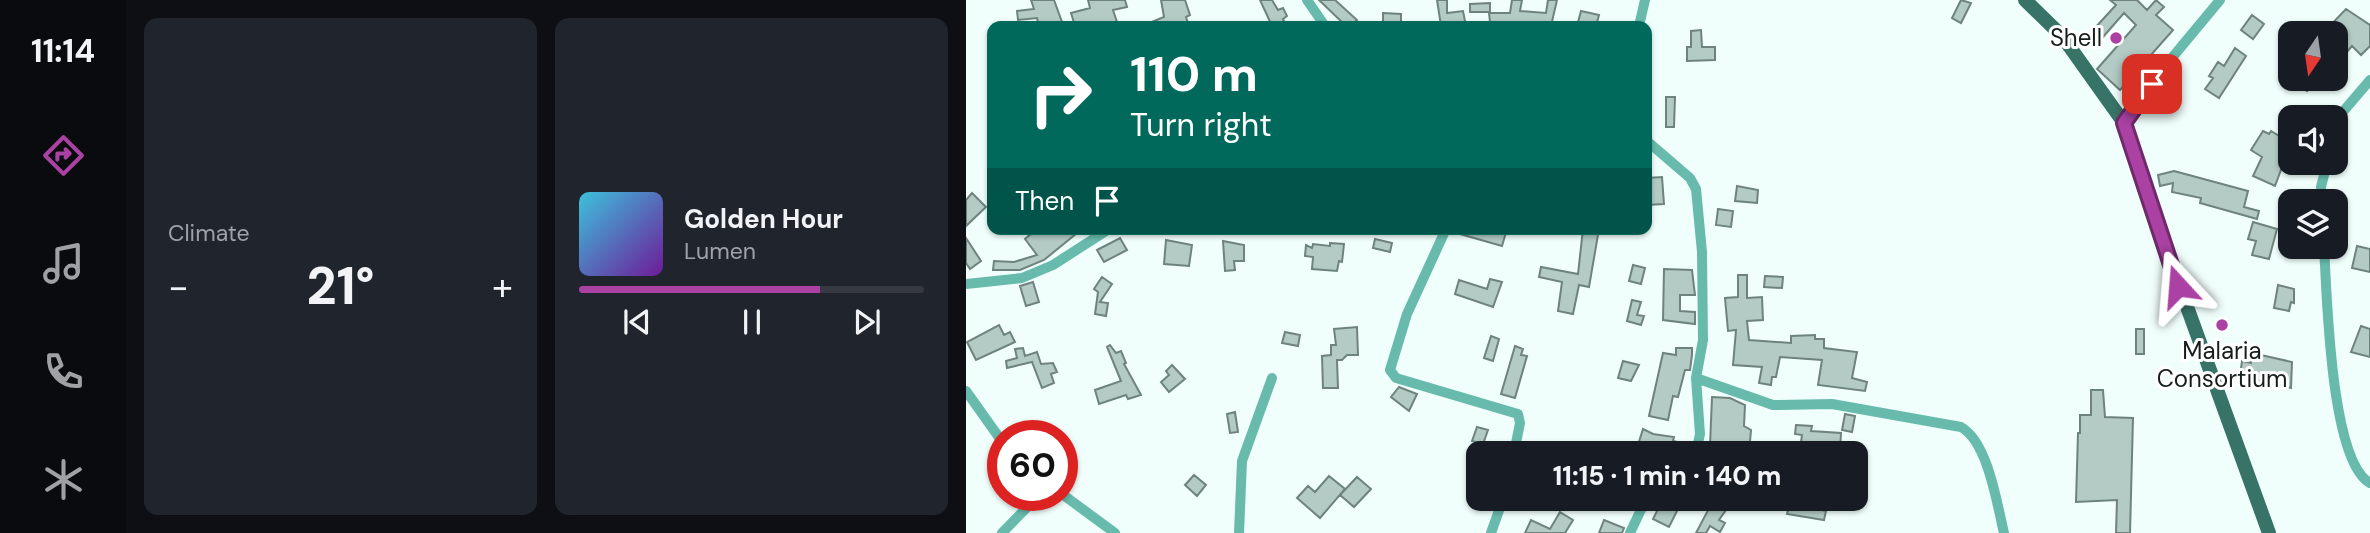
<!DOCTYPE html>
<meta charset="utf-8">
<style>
:root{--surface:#171b24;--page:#20242c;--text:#f1f3f6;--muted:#9ea1a6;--line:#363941;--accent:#aa41a3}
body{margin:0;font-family:"DM Sans",sans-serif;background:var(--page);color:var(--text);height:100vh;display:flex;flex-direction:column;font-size:26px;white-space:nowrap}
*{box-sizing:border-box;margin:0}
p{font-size:23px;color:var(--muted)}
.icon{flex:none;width:38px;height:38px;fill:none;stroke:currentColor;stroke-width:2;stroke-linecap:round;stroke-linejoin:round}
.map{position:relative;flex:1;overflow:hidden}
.sheet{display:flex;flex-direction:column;gap:18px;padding:18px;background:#0d0f14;width:840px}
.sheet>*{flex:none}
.top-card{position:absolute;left:21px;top:21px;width:665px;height:214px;border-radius:14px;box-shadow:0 2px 5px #0004;background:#00695c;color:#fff;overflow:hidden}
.needle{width:46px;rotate:193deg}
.fabs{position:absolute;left:1312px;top:21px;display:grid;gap:14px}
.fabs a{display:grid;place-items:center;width:70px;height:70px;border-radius:14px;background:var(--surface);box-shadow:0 2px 5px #0004;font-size:35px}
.speed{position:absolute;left:21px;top:420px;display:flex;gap:14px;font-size:35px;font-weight:700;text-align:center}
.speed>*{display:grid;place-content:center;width:91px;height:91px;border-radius:50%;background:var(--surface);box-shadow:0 2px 5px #0004;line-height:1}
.speed .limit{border:10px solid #d22;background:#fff;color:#111}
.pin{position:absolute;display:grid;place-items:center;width:60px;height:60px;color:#fff;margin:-30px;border-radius:14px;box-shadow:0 4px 10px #0006}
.me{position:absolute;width:77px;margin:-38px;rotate:341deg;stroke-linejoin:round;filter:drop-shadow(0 0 5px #0008)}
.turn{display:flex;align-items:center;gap:24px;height:147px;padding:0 28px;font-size:32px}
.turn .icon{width:91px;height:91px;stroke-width:2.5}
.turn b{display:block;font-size:49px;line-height:60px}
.then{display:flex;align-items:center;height:66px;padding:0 28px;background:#0003;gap:14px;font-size:26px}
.big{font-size:52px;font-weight:800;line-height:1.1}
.sheet .widget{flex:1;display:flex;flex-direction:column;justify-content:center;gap:10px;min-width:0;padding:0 24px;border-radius:14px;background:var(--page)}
.song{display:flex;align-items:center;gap:21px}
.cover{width:84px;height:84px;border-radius:10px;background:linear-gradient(135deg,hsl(190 70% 55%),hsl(280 70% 35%))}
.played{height:7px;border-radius:4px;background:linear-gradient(90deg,var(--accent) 70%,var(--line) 70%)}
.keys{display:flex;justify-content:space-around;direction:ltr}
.heat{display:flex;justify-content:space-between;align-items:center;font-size:38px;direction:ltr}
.sheet .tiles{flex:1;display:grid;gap:18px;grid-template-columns:repeat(2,1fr)}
.trip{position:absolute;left:500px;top:441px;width:402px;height:70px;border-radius:14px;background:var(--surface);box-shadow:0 2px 5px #0004;font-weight:800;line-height:70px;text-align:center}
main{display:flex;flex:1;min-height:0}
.menu{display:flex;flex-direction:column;width:126px;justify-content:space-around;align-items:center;background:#090b0e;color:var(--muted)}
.menu .icon{width:49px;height:49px}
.menu .active{color:var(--accent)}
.menu b{font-size:32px;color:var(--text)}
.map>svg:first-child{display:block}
</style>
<main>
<nav class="menu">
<b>11:14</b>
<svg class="icon active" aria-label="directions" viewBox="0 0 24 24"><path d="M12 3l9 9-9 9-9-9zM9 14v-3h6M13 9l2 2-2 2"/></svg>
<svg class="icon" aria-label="music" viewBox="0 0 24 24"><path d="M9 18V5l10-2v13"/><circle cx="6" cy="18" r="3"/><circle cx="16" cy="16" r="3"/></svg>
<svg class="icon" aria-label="phone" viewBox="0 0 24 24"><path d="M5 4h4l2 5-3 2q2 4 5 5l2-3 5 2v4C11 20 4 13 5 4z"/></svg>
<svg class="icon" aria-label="climate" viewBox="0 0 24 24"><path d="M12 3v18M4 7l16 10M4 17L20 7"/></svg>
</nav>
<section class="sheet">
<div class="tiles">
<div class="widget"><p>Climate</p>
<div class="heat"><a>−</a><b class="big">21°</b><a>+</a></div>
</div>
<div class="widget">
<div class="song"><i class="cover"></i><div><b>Golden Hour</b><p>Lumen</p></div></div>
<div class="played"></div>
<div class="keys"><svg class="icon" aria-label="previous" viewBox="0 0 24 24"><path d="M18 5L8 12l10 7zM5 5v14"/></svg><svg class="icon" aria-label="pause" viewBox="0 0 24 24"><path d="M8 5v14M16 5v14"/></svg><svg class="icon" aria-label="next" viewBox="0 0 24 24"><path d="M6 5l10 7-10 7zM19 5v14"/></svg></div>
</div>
</div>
</section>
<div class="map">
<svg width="1404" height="533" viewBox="0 0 1404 533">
<rect width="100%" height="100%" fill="#f1fffc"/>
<path fill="#b3cac5" stroke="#6e837e" stroke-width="2" d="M 65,0 L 88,0 L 96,22 L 73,26 L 71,18 L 52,20 L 51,11 L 68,9 Z
M 122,0 L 159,0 L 161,7 L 147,10 L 151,22 L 138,26 L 109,26 L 105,13 L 124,8 Z
M 195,0 L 219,0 L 224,15 L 220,17 L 223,26 L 176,26 L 198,17 Z
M 294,0 L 306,0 L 312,10 L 317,8 L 321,16 L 317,19 L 319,23 L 306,26 Z
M 353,0 L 369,0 L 391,20 L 386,26 L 380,26 Z
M 471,0 L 481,0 L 481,13 L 497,11 L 500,26 L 475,26 Z
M 546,0 L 556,0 L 554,11 L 580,13 L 582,0 L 591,0 L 585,26 L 533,26 L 533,22 L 524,22 L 523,13 L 544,13 Z
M 995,0 L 1005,3 L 995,23 L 986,18 Z
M 1144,0 L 1171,0 L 1181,10 L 1190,0 L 1198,7 L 1190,15 L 1207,30 L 1154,90 L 1131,69 L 1170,25 L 1158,13 L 1137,37 L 1128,29 L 1150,5 Z
M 524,3 L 524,12 L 504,12 L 504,4 Z
M 1380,9 L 1404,25 L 1404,46 L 1395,55 L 1386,46 L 1380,53 L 1370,44 L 1370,33 L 1357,33 Z
M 615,11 L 633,15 L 630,26 L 611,26 Z
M 417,13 L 435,14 L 435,26 L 417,26 Z
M 1286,15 L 1298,24 L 1287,39 L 1275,30 Z
M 735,30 L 736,47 L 749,47 L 749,60 L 721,61 L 721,47 L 725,47 L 725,31 Z
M 1269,48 L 1280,56 L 1253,98 L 1239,89 L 1247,78 L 1243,76 L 1252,62 L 1258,66 Z
M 1323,79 L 1349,79 L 1341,91 Z
M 700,97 L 709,97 L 708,127 L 700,127 Z
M 1297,131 L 1303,134 L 1305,131 L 1325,143 L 1309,186 L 1287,176 L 1296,157 L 1285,150 Z
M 1208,171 L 1282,191 L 1278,207 L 1293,211 L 1291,219 L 1234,203 L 1235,198 L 1206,192 L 1207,183 L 1194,186 L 1192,175 Z
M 696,177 L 698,204 L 681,205 L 681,178 Z
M 771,186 L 792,190 L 791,203 L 769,201 Z
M 6,193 L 20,207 L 0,226 L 0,200 Z
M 752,209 L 767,211 L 765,227 L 750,225 Z
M 1287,222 L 1311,229 L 1303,259 L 1286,255 L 1290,241 L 1282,239 Z
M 71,229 L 116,229 L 78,260 L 54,270 L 27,270 L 28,261 L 48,262 L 71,255 L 59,239 Z
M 488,229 L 541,229 L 536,246 L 487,232 Z
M 617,229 L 633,229 L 623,287 L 613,285 L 607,314 L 592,311 L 596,282 L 573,277 L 575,267 L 612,274 Z
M 0,238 L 15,261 L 4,269 L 0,263 Z
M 154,238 L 161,250 L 138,262 L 131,250 Z
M 409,239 L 426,243 L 424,252 L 407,248 Z
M 200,240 L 226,245 L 223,266 L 198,264 Z
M 257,241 L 278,245 L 278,261 L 268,261 L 269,270 L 259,271 Z
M 364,243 L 378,244 L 376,262 L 373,261 L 371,271 L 346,269 L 347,257 L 339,256 L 340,245 L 346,248 L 347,244 L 364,246 Z
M 1391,246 L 1404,249 L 1404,272 L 1386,268 Z
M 667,265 L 679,268 L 675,284 L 663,281 Z
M 698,269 L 726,270 L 729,295 L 714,295 L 714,311 L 729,312 L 729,324 L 697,320 Z
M 772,275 L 781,275 L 781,298 L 796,297 L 797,320 L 781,321 L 783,340 L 825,343 L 825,336 L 849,335 L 849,339 L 858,339 L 858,348 L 891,352 L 886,378 L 901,382 L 899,391 L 852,385 L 856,360 L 814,357 L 810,377 L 806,377 L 805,385 L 793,383 L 796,367 L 767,365 L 770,330 L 762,331 L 759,298 L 772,297 Z
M 799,276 L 817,277 L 816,288 L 798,287 Z
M 136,277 L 146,284 L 134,302 L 142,303 L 140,316 L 129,314 L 132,292 L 128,289 Z
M 524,279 L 536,282 L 527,307 L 489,294 L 493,280 L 521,289 Z
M 67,282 L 73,302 L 60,306 L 54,286 Z
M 1312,285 L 1328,289 L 1328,303 L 1325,302 L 1323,311 L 1308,308 Z
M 666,300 L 675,302 L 671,315 L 678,316 L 675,325 L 661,321 Z
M 33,325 L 38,335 L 44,332 L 49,342 L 10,360 L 1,342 Z
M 1395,326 L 1404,329 L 1404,357 L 1385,352 Z
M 391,327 L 392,355 L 381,355 L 376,360 L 371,360 L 372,388 L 357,388 L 356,356 L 365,355 L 365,345 L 370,345 L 368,329 Z
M 1170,329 L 1178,329 L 1178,354 L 1170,354 Z
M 319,332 L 334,335 L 332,346 L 316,343 Z
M 525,336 L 533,339 L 527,361 L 518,358 Z
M 144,345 L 150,353 L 155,351 L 160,363 L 158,364 L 175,395 L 162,399 L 160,395 L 133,404 L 129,390 L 155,381 L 141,347 Z
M 549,346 L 557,349 L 555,355 L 561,356 L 549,398 L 535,394 Z
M 57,348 L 59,356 L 71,352 L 75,364 L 87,363 L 91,372 L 85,374 L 88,383 L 76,388 L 66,362 L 41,368 L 40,361 L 51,358 L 49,349 Z
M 710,348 L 726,348 L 726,355 L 724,370 L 719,370 L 712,397 L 707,396 L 702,420 L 683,416 L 697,353 L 710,355 Z
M 1286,353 L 1326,362 L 1325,388 L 1274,376 L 1276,361 L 1285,363 Z
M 657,361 L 673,365 L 665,381 L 652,378 Z
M 206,365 L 219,379 L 203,392 L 195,382 L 203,375 L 200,371 Z
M 433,387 L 451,394 L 443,411 L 425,397 Z
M 1125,390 L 1137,390 L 1139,417 L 1167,418 L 1164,533 L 1150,533 L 1151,500 L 1110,502 L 1112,433 L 1114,433 L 1114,415 L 1125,415 Z
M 746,397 L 764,398 L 779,405 L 778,426 L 785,430 L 783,453 L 760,453 L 761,446 L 744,446 Z
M 269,412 L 272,432 L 264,433 L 261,414 Z
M 879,414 L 889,416 L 886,432 L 876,430 Z
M 830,425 L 846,426 L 845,431 L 875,433 L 874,453 L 845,453 L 845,443 L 835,442 L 836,435 L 829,434 Z
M 511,427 L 522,430 L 517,444 L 506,441 Z
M 677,429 L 687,434 L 708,437 L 707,441 L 712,442 L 711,451 L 674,453 L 675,450 L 671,448 Z
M 228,475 L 240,485 L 231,496 L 219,485 Z
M 363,476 L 379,489 L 354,518 L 331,498 L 342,486 L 349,492 Z
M 391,477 L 405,489 L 388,507 L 374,495 Z
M 697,499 L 717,499 L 703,527 L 687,519 Z
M 748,499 L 759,499 L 765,503 L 753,520 L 759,523 L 754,532 L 744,526 L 740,533 L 730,533 Z
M 825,499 L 842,499 L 841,507 L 860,511 L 858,520 L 821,514 Z
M 594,512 L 607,520 L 599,533 L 559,533 L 565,520 L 584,529 Z
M 638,520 L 658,528 L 656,533 L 633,533 Z"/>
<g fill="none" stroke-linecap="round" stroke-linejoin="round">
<path stroke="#68bbac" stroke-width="10" d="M 341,0 L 359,26
M 673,26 L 679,0
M 1158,123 L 1200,65 L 1254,0
M 1370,128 L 1375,114 L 1404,80
M 681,141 L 724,178 L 730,189 L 736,252 L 737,340 L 730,378 L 734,434 L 730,453
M 1356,201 L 1355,187 L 1361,163
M 480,229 L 441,314 L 424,370 L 430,378 L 552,414 L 554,423 L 548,453
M 1358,247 C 1361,293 1364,461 1404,483
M 0,284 L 56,278 L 87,265 L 143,229
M 730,378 L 807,405 L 866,404 L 995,427 C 1022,442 1031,504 1038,533
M 0,391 L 37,443
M 96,494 L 149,533
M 36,533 L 73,495
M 273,533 L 276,461 L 306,378
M 525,533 L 537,499
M 664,533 L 680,499"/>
<path stroke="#387368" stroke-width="14" d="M 1059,0 L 1096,36 L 1158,123 L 1178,188 L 1303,533"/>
</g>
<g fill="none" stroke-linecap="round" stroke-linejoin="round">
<g stroke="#6e2a6a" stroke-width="18">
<path id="route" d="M 1186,84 L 1158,123 L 1212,286"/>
</g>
<use href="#route" stroke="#aa41a3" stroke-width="12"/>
</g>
<g fill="#aa41a3" stroke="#fff" stroke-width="2.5">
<circle cx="1150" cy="38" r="7"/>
<circle cx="1256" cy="325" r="7"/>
</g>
<g text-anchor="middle" stroke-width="6" stroke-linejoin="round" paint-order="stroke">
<g font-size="24" fill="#161e1c" stroke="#fff" text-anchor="end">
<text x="1136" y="46">Shell</text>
<text x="1256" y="359" text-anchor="middle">Malaria<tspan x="1256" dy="28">Consortium</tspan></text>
</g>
</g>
</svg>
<div class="fabs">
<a><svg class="needle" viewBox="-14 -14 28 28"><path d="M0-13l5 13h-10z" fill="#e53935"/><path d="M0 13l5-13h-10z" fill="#9ea1a6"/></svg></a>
<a><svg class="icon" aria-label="sound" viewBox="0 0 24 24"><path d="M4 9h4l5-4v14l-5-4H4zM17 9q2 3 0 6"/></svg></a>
<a><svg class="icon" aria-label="layers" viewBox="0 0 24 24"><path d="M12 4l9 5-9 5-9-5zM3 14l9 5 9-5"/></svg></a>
</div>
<div class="speed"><div class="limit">60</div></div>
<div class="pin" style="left:1186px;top:84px;background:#d93025"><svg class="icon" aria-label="arrive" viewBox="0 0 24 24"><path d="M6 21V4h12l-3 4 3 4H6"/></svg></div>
<svg class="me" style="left:1212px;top:286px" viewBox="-20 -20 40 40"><path d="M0-17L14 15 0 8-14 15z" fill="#aa41a3" stroke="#fff" stroke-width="4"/></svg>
<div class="trip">11:15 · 1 min · 140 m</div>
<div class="top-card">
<div class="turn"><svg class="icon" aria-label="right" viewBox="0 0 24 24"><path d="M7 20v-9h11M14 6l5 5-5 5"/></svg><div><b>110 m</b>Turn right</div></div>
<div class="then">Then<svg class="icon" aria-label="arrive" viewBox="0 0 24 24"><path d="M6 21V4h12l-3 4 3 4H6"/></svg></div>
</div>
</div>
</main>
